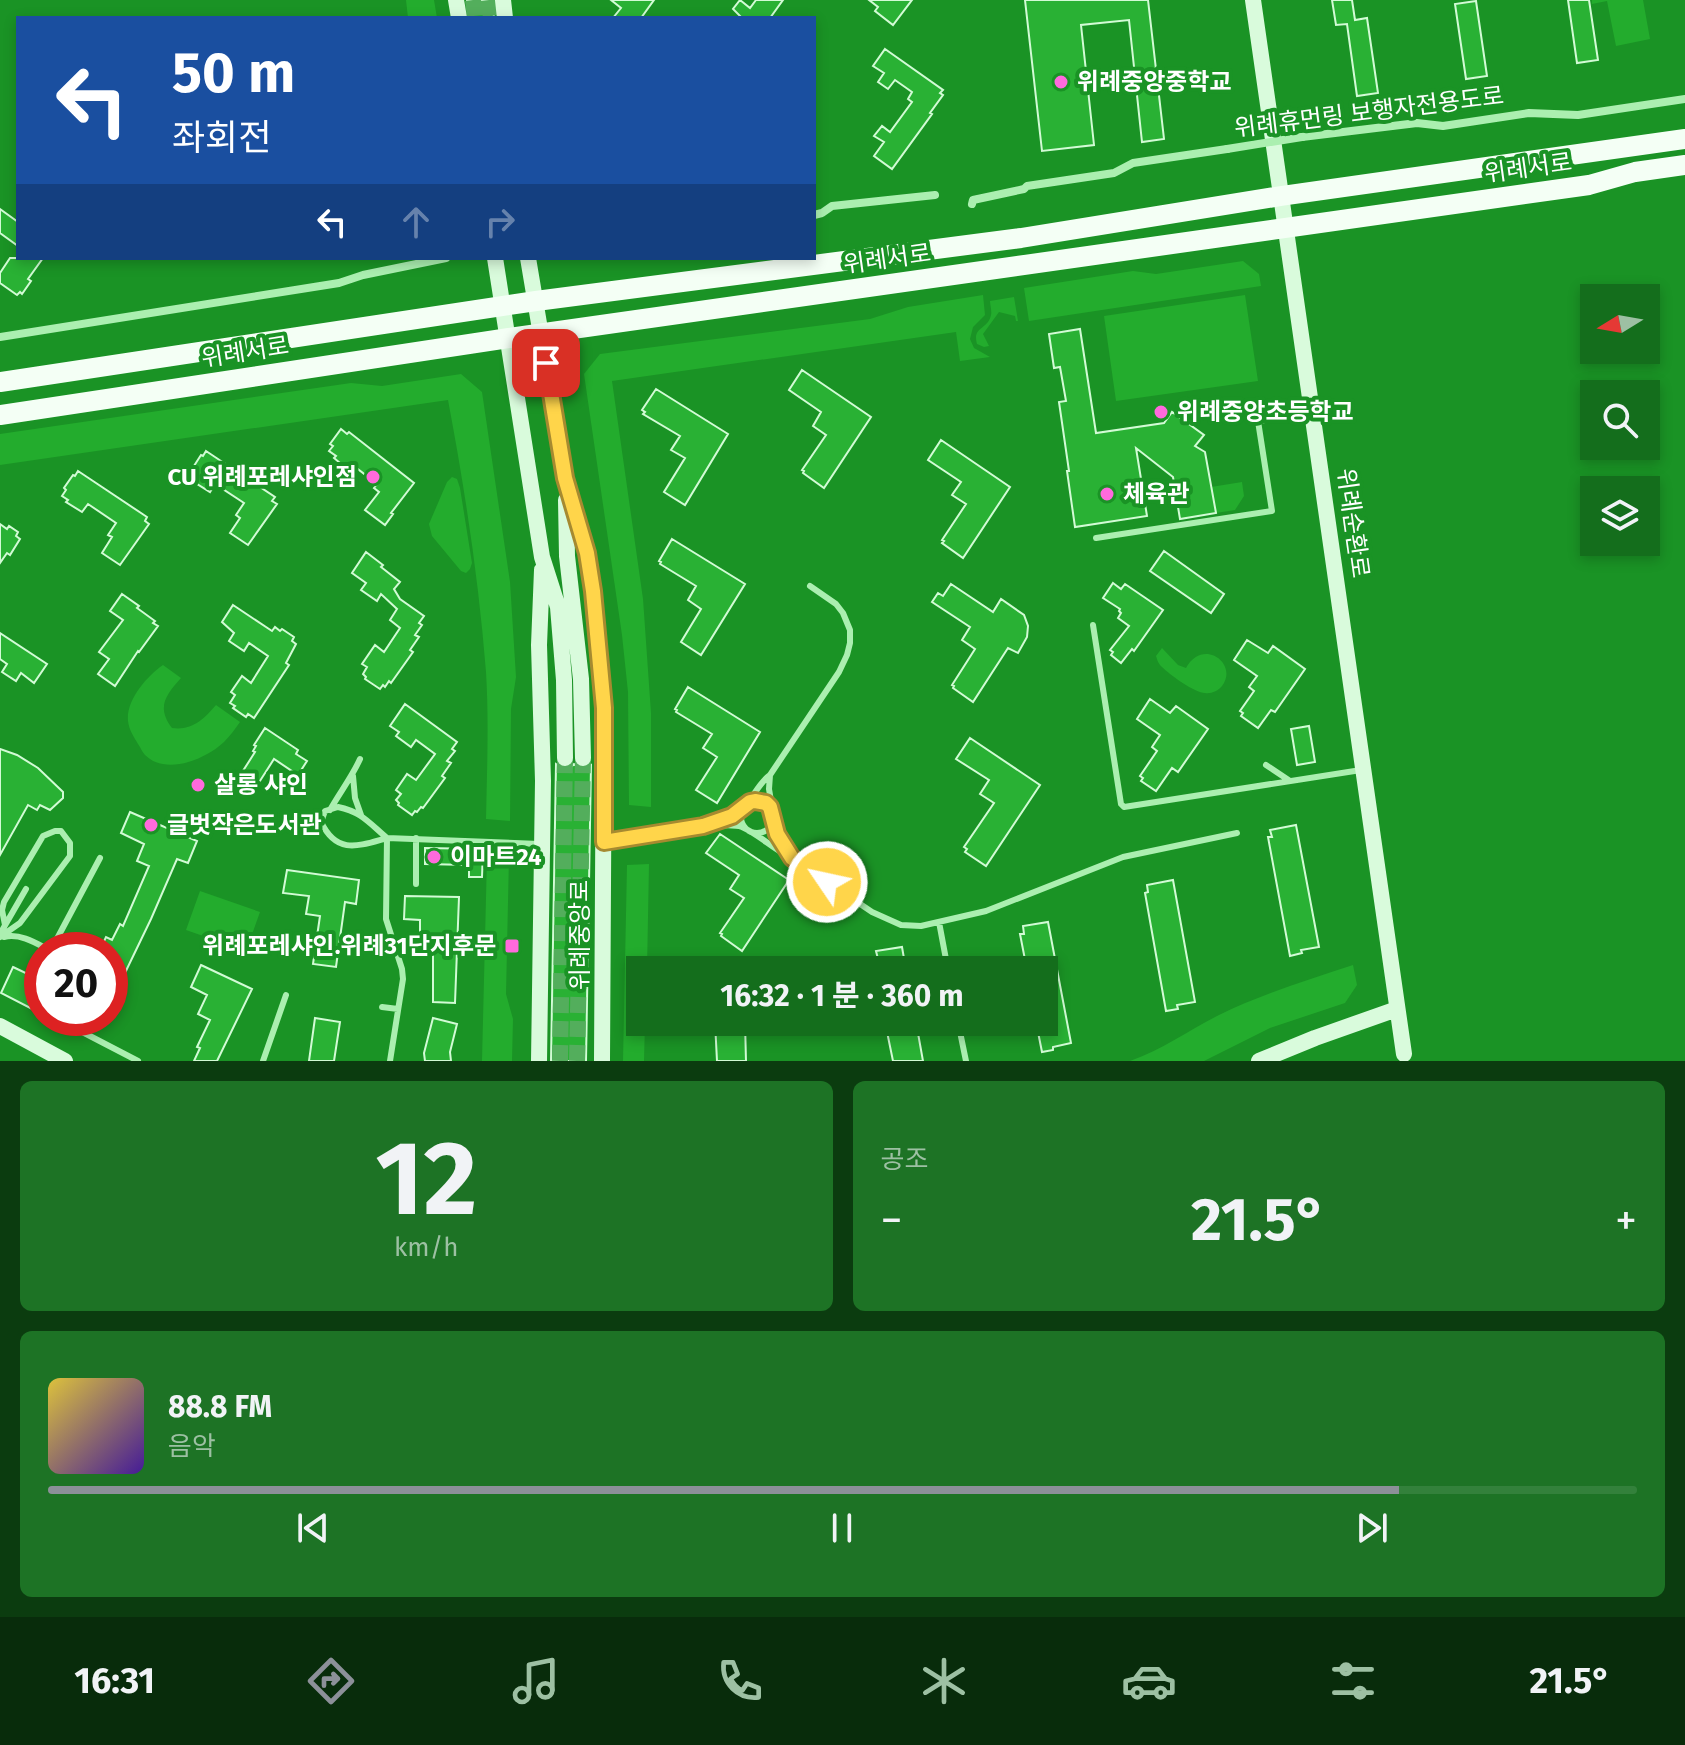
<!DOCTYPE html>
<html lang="ko">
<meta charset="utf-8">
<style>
:root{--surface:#146e1c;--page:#1d7325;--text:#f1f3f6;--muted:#9dc0a3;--line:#33813b;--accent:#8c9099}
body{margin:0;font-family:"Fira Sans","Noto Sans KR",sans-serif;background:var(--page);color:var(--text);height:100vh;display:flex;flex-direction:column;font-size:30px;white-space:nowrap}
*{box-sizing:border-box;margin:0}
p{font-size:26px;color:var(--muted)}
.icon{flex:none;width:44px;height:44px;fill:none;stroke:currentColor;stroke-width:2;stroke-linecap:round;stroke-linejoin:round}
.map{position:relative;height:1061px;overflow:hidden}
.details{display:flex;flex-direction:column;gap:20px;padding:20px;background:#0b3c0f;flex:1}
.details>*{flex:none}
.hud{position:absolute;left:16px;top:16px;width:800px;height:244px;border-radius:0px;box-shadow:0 4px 12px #0003;background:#1a4fa0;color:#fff;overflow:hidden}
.needle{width:52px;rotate:259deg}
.fabs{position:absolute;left:1580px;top:284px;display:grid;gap:16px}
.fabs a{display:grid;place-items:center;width:80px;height:80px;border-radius:0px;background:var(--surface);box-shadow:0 4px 12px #0003;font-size:40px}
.speed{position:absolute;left:24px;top:932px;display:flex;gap:16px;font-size:40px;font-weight:700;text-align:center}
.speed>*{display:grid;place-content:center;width:104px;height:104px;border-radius:50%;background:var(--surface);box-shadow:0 4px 12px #0003;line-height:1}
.speed .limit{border:12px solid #d22;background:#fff;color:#111}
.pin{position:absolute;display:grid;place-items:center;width:68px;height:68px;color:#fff;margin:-34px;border-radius:16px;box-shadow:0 4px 12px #0006}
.me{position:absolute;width:88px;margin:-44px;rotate:304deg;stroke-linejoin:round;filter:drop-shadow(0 0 6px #0008)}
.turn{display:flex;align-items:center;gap:28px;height:168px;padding:0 24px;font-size:36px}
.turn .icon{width:104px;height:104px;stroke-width:2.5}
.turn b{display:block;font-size:56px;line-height:68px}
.lanes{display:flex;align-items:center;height:76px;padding:0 24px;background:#0003;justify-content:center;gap:40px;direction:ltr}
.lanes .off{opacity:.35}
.big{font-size:60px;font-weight:700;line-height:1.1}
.details .widget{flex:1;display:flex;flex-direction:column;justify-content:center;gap:12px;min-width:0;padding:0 28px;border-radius:12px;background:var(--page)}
.details .dial{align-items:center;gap:0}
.dial b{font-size:104px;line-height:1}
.song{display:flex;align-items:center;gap:24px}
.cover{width:96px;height:96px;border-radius:12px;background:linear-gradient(135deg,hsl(50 70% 55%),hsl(260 70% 35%))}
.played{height:8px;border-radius:4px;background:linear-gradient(90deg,var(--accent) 85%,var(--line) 85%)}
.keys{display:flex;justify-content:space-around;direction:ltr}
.heat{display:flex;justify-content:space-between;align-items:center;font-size:44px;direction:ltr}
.details .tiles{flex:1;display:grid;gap:20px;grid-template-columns:1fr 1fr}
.widget:last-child{grid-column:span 2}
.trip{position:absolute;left:626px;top:956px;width:432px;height:80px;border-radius:0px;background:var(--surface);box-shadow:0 4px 12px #0003;font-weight:700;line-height:80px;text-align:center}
.dock{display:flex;height:128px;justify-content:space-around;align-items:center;background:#082c0b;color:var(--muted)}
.dock .icon{width:56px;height:56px}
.dock .current{color:var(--accent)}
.dock b{font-size:36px;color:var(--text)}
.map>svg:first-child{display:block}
</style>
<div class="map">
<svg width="1685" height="1061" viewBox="0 0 1685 1061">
<rect width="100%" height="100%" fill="#1a9325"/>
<path fill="#23ac2d" d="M 406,0 L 434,0 L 437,18 L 408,18 Z
M 1592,0 L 1643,0 L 1650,39 L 1616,46 L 1607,1 L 1592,4 Z
M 1243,261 L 1259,274 L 1261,286 L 1029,321 L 1024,288 L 1133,271 L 1156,274 Z
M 983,295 L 985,315 L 973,327 L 970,339 L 974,348 L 990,357 L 960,361 L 956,332 L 612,381 L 643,599 L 651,713 L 651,807 L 629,805 L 628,692 L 622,635 L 584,374 L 600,354 L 870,319 L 908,307 Z
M 1245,295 L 1258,381 L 1116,401 L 1104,316 Z
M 1014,297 L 1018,321 L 1016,321 L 1015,316 L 999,312 L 983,334 L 989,346 L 984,347 L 977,344 C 972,326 988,330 991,315 C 992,312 990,304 990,301 Z
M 461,374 L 482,392 L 510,582 L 516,677 L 511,709 L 510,821 L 486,819 C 487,770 489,721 486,672 C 479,582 465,490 448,400 L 0,465 L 0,434 L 351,383 L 382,386 Z
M 452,477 L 457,479 L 460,488 L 472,563 L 470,569 L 466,573 L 461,571 L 432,536 L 429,524 L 447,482 Z
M 1242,482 L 1244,496 L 1235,510 L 1216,513 L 1211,487 Z
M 1162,648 L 1178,665 L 1186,668 C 1203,637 1239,664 1222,686 C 1218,691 1211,694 1205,693 C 1195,693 1170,675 1162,667 C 1158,663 1158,662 1156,656 Z
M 163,665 L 181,678 C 166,695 156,707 172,728 C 192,731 204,719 216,705 L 240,722 C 235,729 230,736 224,742 C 206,759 166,776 145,755 C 142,752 141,748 138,744 C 134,737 129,730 128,721 C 126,700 147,676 163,665 Z
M 509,856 L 506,994 L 513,1019 L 512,1061 L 482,1061 L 487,857 Z
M 649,864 L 647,970 L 640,970 L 640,1022 L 645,1022 L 644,1061 L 623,1061 L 627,865 Z
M 200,891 L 260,912 L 246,951 L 186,930 Z
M 1353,965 L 1357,985 L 1345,1003 L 1270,1028 L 1204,1061 L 1130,1061 C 1162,1050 1189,1030 1219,1015 C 1262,994 1308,980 1353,965 Z"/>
<path fill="#29b134" stroke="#d2fbd5" stroke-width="2" d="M 467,0 L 492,0 L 494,18 L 470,18 Z
M 611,0 L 654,0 L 641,18 L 613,18 L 621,8 Z
M 740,0 L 750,8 L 756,0 L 783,0 L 770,18 L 742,18 L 733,9 Z
M 869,0 L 912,0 L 893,25 L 875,11 L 878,7 Z
M 1025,0 L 1148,0 L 1164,139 L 1142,142 L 1129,20 L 1081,25 L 1094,145 L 1042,151 Z
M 1332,0 L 1352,0 L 1355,20 L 1367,18 L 1378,93 L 1357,96 L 1347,24 L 1336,25 Z
M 1568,0 L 1589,0 L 1598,60 L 1577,63 Z
M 1476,1 L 1487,76 L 1466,79 L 1455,4 Z
M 885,49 L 943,90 L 940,93 L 943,95 L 930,113 L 932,114 L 892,169 L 874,156 L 884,142 L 874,136 L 882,126 L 890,132 L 912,102 L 908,99 L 912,92 L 895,80 L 888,89 L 878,82 L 884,73 L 873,66 Z
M 0,209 L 18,222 L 18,246 L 0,233 Z
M 10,258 L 43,258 L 28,279 L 31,281 L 22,294 L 20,292 L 17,295 L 0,283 L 0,273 Z
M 1080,329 L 1096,433 L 1164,423 L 1172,412 L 1204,435 L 1195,446 L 1205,452 L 1216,513 L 1180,519 L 1173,477 L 1136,448 L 1147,516 L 1075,527 L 1067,471 L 1069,471 L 1059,402 L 1066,401 L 1060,367 L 1054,368 L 1049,334 Z
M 802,370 L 871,417 L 824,488 L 803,473 L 804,471 L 802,470 L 826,435 L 813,426 L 821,412 L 789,390 Z
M 656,389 L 728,434 L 685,505 L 664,492 L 685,458 L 671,450 L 680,436 L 643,414 L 645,412 L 642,410 Z
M 341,429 L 347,434 L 349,432 L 414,483 L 391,513 L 393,514 L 385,525 L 365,510 L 379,492 L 374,488 L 377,484 L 350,463 L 346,468 L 334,458 L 336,456 L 329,451 L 333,446 L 330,444 Z
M 941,440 L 1010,487 L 963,558 L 942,543 L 944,541 L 942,540 L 966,504 L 952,495 L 961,482 L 928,460 Z
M 206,451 L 275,497 L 272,501 L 277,504 L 248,545 L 230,533 L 240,518 L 236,515 L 244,503 L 215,484 L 210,492 L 194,482 L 196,480 L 190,477 L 194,470 L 192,469 L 201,455 L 203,456 Z
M 78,471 L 147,517 L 145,521 L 149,524 L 120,565 L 102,553 L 112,537 L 108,535 L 116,523 L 88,504 L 82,512 L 66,502 L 68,500 L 62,496 L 66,490 L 64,488 L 73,475 L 75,476 Z
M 0,524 L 7,529 L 9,526 L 18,532 L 16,536 L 20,539 L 10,555 L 7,553 L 0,563 Z
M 672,539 L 745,584 L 701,655 L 681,642 L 701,609 L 688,600 L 696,586 L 660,564 L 661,562 L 659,561 Z
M 1164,551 L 1224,594 L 1211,613 L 1150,571 Z
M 366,552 L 383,565 L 381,567 L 400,582 L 394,589 L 400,599 L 424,616 L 419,623 L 422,625 L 415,635 L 419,637 L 410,650 L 413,652 L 391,683 L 389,681 L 385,687 L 383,685 L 380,689 L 365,679 L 366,677 L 363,674 L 367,667 L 362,664 L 375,645 L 384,652 L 400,628 L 390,620 L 397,609 L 381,594 L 377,601 L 361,590 L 366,583 L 352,573 Z
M 1113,583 L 1121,589 L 1125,584 L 1163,610 L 1134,651 L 1132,649 L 1121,663 L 1111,655 L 1113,652 L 1110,650 L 1129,626 L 1118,618 L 1121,613 L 1119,611 L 1120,609 L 1103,598 Z
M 951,584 L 993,612 L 1001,599 L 1024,615 L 1028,626 L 1027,637 L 1018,653 L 1008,648 L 973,702 L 953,688 L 954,686 L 952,685 L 975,649 L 962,640 L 970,627 L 932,602 L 938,593 L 943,596 Z
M 122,594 L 139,606 L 137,608 L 155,621 L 153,623 L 158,626 L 139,652 L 138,651 L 115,686 L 98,674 L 109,659 L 99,652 L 123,620 L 110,611 Z
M 233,605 L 272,631 L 275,627 L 280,631 L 282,629 L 294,637 L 292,641 L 296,644 L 286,663 L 289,665 L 254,718 L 248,714 L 246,717 L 233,708 L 235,706 L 230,703 L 235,695 L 231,692 L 242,676 L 251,683 L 268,656 L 249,643 L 244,651 L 229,641 L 234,633 L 222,622 Z
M 0,633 L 47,664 L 34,683 L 21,673 L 16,681 L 2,672 L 7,664 L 0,659 Z
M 1247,640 L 1268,653 L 1273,646 L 1305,669 L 1275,712 L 1271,710 L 1258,728 L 1241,716 L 1243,713 L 1240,711 L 1254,691 L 1249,687 L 1257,676 L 1234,660 Z
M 688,687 L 760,732 L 717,803 L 696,790 L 717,757 L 703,748 L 712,734 L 676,712 L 677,710 L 675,709 Z
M 1150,699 L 1170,713 L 1176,706 L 1208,729 L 1178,772 L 1172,768 L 1156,791 L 1141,781 L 1143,778 L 1140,776 L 1157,751 L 1152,747 L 1160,735 L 1137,719 Z
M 405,704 L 457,742 L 452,749 L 455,751 L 447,761 L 451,763 L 442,776 L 445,778 L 423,808 L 421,807 L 417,812 L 415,811 L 412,815 L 398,805 L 399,803 L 396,800 L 401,794 L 396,790 L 407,774 L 416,780 L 435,754 L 416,740 L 411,747 L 396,736 L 399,732 L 390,726 Z
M 1309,726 L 1315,762 L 1297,765 L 1291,729 Z
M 265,728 L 298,750 L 296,754 L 307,761 L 298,775 L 274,759 L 258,784 L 241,774 L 255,752 L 253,751 L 256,746 L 254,745 Z
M 970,738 L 1040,785 L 986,866 L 965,852 L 967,849 L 964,847 L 994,803 L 980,794 L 989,780 L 956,759 Z
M 0,749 L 17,755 L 38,768 L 63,792 L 63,798 L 50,810 L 40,805 L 37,810 L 28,805 L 0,855 Z
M 556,764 L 564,769 L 570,768 L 574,764 L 582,769 L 591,765 L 586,1061 L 551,1061 Z
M 130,812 L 197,841 L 188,863 L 177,859 L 151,919 L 110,1004 L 110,950 L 100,950 L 106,937 L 112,940 L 120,924 L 123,926 L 149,866 L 137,861 L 144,844 L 121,833 Z
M 1296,825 L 1319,947 L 1301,950 L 1302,953 L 1290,956 L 1268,837 L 1272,837 L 1270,830 Z
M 720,834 L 789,880 L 742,951 L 721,936 L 722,934 L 720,933 L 744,898 L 730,889 L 739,875 L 706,853 Z
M 425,848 L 483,849 L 482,877 L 469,877 L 469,865 L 425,864 Z
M 287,870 L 359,880 L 356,904 L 345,902 L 336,967 L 313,964 L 320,916 L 306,914 L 309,896 L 283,893 Z
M 1173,880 L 1195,1002 L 1177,1005 L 1178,1009 L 1166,1011 L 1145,893 L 1148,892 L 1147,885 Z
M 405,896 L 459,897 L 455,1003 L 433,1002 L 433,945 L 420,944 L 420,920 L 404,919 Z
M 1048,922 L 1071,1043 L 1053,1047 L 1053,1050 L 1042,1052 L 1036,1022 L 1044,1022 L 1044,970 L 1027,970 L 1020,934 L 1024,934 L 1023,926 Z
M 902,947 L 906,970 L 876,970 L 874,959 L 878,959 L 876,951 Z
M 201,965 L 252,989 L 217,1061 L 194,1061 L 200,1048 L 197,1047 L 210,1020 L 198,1014 L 207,995 L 191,987 Z
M 13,967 L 32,976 L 28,985 L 42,991 L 42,1014 L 1,993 Z
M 315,1018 L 340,1022 L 334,1061 L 309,1061 Z
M 433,1018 L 457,1024 L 450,1052 L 451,1061 L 425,1061 L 424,1053 Z
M 715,1022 L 745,1022 L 746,1061 L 717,1061 Z
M 885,1022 L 916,1022 L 923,1061 L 893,1061 Z"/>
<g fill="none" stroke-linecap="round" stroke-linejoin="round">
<path stroke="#53ae5c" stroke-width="16" stroke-dasharray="16 8" stroke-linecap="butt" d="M 473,0 L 475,18
M 489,0 L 491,18
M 560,1061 L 565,758
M 577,1061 L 583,758"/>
<path stroke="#abefb0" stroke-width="6" d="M 1096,538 L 1272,511 L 1258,421 L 1309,414
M 1093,625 L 1121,804 L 1124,807 L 1361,770
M 1266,765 L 1290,781
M 770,775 L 769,789 L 772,807
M 353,776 L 355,798 L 361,815
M741 817a16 16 0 1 1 32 0a16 16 0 1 1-32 0Z
M 338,807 C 362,812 369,823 387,838 C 358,846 337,855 321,822 L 325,811 Z
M 330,810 C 340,792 352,777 360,759
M 774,818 L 780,840 L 792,858
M 703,826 C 717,819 734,818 745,806 C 754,796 759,783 770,775 L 839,672 L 847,655 L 850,643 L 850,630 L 843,613 L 836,604 L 810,586
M 604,842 L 703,826 C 715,827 731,823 742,827 C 760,835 774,850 792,858 L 872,912 L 901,925 L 921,926 L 986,911 L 1123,857 L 1237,833
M 416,884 L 416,838
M 939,922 L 948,970
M 0,934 L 26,889
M 0,937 L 20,923 L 70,856 L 70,843 L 61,831 L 55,831 L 43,836 L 4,902 L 2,910 L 5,925
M 4,937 C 20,933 36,943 49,950
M 51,950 L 100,858
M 382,1007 L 398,1009
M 64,1018 L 63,1022 L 138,1061
M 958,1022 L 966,1061
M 263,1061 L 286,995
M 390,1061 L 403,979 L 402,969 L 386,919 L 387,838 L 539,844"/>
<path stroke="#abefb0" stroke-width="8" d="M 1302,137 L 1417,123 L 1443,126 L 1529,113 L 1578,115 L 1685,99
M 972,204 L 973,200 L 1024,189 L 1027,186 L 1114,173 L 1133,163 L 1227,149
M 814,215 L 822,213 L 832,206 L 935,195
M 0,337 L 339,283 L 363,275 L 446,258"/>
<path stroke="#d9fbdc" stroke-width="16" d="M 456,0 L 459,18
M 503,0 L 505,18
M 1253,0 L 1404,1054
M 495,258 L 542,557 L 558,607 L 564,680 L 565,758
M 528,258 L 565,478 L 587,553 L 599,645 L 604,708 L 602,1061
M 566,500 L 567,556 L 581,679 L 583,758
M 0,1026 L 65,1061
M 539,1061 L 543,781 L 539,645 L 542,570
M 1259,1061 L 1315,1038 L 1397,1009"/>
<path stroke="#f4fff5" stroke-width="20" d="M 0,382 L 536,301 L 1021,238 L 1281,196 L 1685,139
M 0,415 L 509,338 L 1589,185 L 1635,172 L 1685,165"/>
<path stroke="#abefb0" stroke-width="8" d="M 1227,149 L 1302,137"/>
</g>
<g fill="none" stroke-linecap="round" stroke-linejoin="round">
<g stroke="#a68a30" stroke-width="20">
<path id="route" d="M 546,363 L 565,478 L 587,553 L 593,591 L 604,708 L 604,842 L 703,826 L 732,816 L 750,802 L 755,801 L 766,803 L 770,807 L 777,834 L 792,858 L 827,882"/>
</g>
<use href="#route" stroke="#ffd54a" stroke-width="14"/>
</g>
<g fill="#ff6adc" stroke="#1a9325" stroke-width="3">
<circle cx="1061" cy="82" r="8"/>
<circle cx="1161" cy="412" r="8"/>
<circle cx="373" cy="477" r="8"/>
<circle cx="1107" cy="494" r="8"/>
<circle cx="198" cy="785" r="8"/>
<circle cx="151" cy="825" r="8"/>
<circle cx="434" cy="857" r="8"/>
<rect x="504" y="938" width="16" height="16" rx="4"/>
</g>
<g text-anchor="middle" stroke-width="8" stroke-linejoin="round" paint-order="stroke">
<g font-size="24" font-weight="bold" fill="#fff" stroke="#1a9325" text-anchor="start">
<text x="1077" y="90">위례중앙중학교</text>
<text x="1177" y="420">위례중앙초등학교</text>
<text x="357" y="485" text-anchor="end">CU 위례포레샤인점</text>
<text x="1123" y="502">체육관</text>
<text x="214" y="793">살롱 샤인</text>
<text x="167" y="833">글벗작은도서관</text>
<text x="450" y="865">이마트24</text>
<text x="496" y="954" text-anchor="end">위례포레샤인.위례31단지후문</text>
</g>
<g font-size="24" fill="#fff" stroke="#1a9325">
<text transform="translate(1369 112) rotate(-7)" y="8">위례휴먼링 보행자전용도로</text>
<text transform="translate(1528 168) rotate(-8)" y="8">위례서로</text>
<text transform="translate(887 259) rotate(-8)" y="8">위례서로</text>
<text transform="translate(245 352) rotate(-9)" y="8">위례서로</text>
<text transform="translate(1353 523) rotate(82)" y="8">위례순환로</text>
<text transform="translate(580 935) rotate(-90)" y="8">위례중앙로</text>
</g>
</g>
</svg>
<div class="fabs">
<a><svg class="needle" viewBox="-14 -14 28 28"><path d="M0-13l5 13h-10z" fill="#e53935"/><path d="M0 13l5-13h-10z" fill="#9dc0a3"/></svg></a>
<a><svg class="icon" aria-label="search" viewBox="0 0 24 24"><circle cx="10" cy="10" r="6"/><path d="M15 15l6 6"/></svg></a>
<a><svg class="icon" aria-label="layers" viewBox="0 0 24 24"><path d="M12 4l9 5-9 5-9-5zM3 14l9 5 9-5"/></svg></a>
</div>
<div class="speed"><div class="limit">20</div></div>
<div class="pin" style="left:546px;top:363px;background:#d93025"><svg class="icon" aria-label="arrive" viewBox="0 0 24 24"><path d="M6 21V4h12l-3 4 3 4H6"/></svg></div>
<svg class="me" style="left:827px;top:882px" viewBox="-20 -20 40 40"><circle r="17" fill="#ffd54a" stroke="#fff" stroke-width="3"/><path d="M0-11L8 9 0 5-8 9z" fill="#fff"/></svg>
<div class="trip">16:32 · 1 분 · 360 m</div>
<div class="hud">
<div class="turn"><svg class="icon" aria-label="left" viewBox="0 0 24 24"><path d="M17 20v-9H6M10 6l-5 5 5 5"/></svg><div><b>50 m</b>좌회전</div></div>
<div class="lanes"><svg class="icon" aria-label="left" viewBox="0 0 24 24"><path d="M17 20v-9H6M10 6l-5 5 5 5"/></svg><svg class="icon off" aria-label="ahead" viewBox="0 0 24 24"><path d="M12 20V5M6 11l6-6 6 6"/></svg><svg class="icon off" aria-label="right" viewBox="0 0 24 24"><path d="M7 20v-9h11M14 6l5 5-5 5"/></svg></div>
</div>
</div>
<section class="details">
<div class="tiles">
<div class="widget dial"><b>12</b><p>km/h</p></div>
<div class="widget"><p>공조</p>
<div class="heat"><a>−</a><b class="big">21.5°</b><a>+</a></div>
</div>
<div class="widget">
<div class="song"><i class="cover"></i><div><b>88.8 FM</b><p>음악</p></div></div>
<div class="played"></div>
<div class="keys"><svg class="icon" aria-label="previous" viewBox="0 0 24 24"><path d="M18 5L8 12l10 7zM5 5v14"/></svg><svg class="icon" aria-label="pause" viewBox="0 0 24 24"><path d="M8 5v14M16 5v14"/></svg><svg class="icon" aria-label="next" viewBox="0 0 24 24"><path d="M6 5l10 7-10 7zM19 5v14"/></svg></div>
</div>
</div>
</section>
<nav class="dock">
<b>16:31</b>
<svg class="icon current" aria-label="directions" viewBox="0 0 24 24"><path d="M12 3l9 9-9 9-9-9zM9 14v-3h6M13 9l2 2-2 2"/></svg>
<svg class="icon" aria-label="music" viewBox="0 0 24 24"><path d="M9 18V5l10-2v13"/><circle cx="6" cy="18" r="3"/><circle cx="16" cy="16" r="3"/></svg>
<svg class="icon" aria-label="phone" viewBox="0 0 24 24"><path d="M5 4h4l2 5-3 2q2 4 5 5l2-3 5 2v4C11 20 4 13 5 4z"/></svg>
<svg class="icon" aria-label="climate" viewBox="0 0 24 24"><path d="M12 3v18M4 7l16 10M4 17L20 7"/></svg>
<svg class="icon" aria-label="car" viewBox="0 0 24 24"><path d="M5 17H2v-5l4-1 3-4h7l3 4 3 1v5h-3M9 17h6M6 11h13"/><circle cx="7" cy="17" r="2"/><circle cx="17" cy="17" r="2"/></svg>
<svg class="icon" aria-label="filters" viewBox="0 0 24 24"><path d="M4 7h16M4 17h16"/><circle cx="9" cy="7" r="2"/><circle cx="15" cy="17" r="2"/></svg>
<b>21.5°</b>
</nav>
